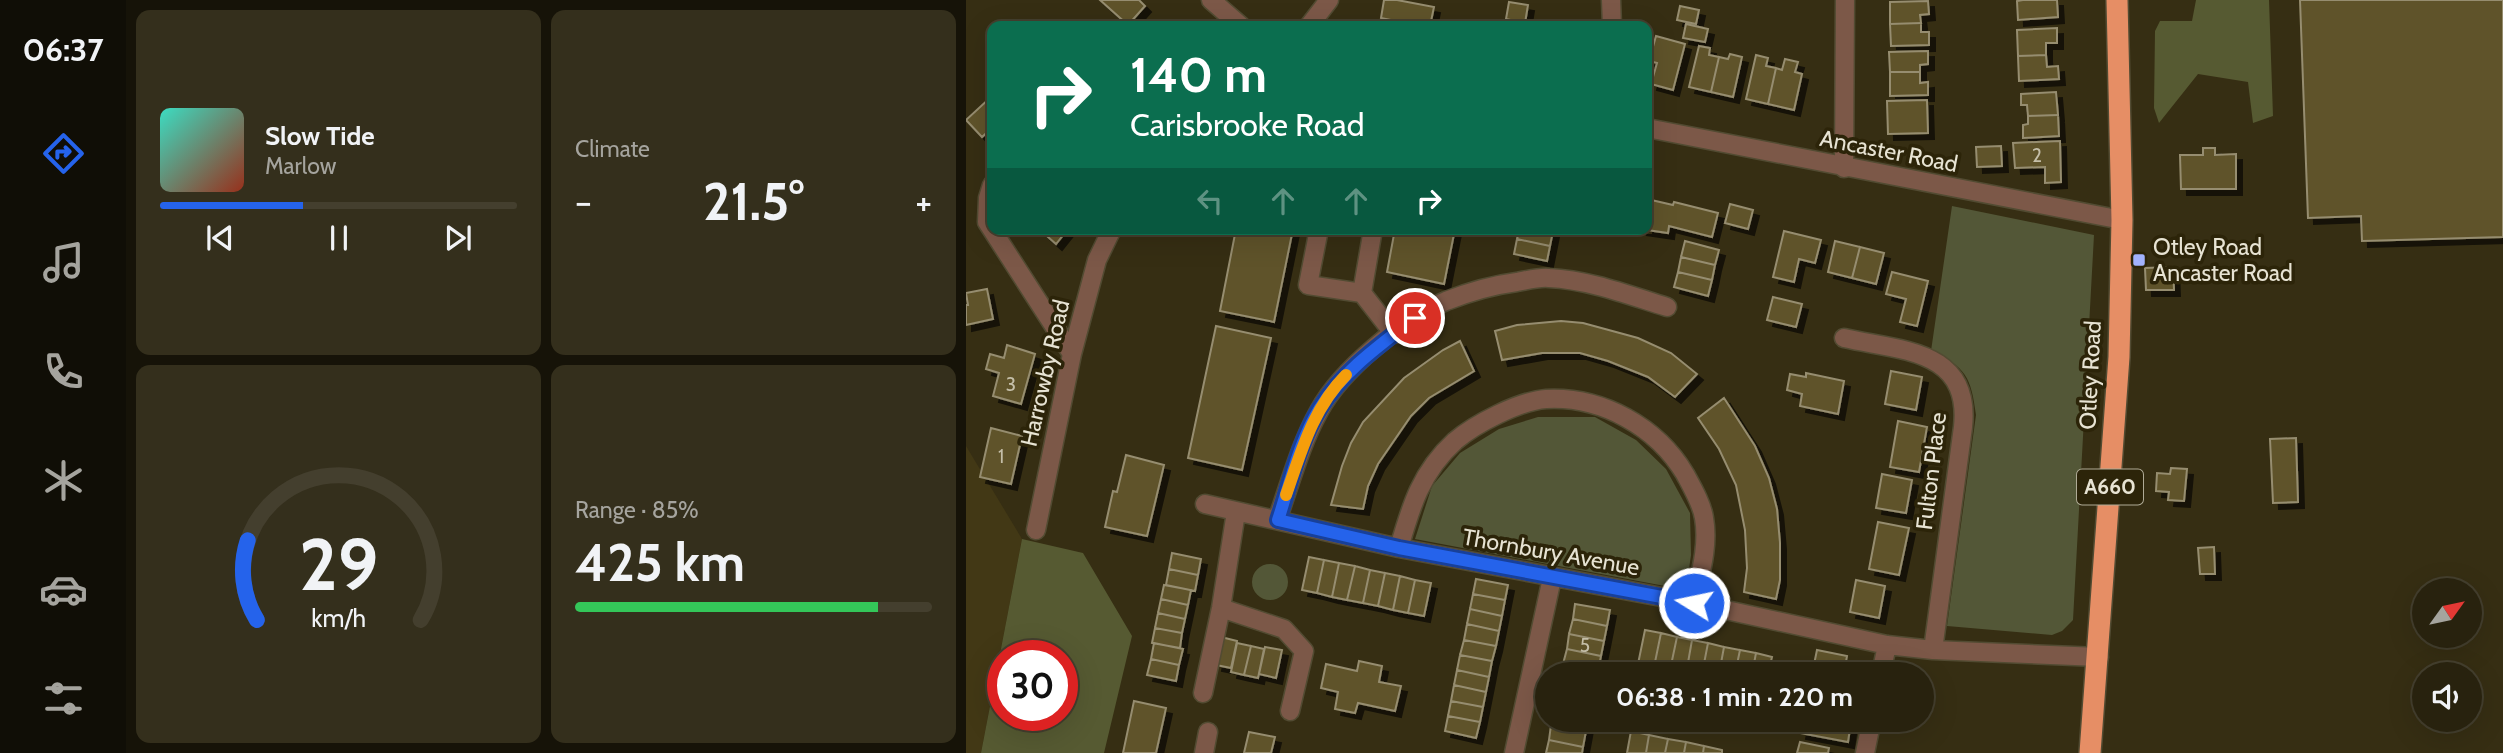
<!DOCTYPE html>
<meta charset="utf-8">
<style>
:root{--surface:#28220e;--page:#342f1c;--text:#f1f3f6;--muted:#a5a49e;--line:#443f2e;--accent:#2563eb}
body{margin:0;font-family:Cabin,sans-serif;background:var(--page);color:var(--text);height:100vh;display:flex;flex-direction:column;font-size:26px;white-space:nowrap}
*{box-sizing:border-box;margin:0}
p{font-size:23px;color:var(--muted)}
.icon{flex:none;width:38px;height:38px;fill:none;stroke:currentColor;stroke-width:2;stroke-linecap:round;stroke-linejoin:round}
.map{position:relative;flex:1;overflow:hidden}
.details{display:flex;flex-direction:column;gap:10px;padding:10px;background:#161308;width:840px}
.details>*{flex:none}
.top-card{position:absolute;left:21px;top:21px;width:665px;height:214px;border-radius:14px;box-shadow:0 7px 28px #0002,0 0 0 2px var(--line);background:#0b6e4f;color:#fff;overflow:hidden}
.needle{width:46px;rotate:57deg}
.fabs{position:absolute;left:1446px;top:578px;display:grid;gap:14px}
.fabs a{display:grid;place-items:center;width:70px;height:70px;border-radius:50%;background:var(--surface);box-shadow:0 7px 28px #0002,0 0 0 2px var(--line);font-size:35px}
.speed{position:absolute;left:21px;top:640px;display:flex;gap:14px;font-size:35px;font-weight:700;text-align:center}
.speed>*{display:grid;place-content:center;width:91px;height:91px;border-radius:50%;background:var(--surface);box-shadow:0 7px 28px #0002,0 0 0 2px var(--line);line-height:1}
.speed .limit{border:10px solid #d22;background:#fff;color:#111}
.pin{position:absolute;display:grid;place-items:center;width:60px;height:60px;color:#fff;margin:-30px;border:4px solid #fff;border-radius:50%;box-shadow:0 2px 7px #0007}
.me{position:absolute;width:77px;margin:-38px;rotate:280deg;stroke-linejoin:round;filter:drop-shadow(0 0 5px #0008)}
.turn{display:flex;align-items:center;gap:24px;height:147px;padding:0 28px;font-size:32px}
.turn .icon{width:91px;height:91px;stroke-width:2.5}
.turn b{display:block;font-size:49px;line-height:60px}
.lanes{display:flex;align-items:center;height:66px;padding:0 28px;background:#0003;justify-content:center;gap:35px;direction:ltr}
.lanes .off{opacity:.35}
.big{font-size:52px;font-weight:700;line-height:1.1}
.details .widget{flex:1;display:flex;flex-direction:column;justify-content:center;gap:10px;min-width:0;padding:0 24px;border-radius:14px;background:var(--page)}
.details .dial{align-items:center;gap:0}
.dial svg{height:182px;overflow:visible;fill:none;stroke:var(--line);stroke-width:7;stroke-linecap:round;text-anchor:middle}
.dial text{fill:var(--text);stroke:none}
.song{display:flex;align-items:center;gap:21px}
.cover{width:84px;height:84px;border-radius:10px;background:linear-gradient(135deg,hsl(170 70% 55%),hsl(10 70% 35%))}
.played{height:7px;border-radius:4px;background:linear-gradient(90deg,var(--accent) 40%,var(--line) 40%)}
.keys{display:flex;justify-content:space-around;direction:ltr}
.heat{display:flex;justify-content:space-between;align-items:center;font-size:38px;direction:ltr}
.charge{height:10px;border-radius:5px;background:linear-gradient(90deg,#34c759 85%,var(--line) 0)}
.details .tiles{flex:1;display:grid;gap:10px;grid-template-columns:repeat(2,1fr)}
.trip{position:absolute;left:569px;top:662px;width:399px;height:70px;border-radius:35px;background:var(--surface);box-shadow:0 7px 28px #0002,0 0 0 2px var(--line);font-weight:700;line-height:70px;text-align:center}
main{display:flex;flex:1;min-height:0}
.menu{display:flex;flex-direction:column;width:126px;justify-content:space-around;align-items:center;background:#100e06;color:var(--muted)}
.menu .icon{width:49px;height:49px}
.menu .active{color:var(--accent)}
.menu b{font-size:32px;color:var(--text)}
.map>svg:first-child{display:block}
</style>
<main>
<nav class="menu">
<b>06:37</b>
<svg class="icon active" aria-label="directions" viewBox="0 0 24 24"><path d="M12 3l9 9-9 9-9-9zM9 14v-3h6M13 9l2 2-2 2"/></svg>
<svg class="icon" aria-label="music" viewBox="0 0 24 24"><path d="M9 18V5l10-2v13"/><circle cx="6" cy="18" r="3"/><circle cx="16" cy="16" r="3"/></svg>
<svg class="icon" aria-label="phone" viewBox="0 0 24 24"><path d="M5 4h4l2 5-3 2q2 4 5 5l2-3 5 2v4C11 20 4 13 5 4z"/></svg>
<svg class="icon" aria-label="climate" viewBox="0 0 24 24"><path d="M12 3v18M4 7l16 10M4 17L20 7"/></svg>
<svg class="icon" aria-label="car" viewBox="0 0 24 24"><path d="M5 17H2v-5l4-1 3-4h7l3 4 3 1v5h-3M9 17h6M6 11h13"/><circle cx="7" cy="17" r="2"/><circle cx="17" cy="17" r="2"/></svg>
<svg class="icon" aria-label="filters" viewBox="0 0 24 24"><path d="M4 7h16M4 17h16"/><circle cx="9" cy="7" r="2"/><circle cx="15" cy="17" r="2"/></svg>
</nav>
<section class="details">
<div class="tiles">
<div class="widget">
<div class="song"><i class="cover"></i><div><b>Slow Tide</b><p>Marlow</p></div></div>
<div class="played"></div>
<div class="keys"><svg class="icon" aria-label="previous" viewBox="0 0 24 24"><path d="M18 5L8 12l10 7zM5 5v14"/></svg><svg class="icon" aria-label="pause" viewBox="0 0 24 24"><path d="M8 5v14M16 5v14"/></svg><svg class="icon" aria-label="next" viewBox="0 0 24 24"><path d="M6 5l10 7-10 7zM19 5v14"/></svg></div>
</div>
<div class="widget"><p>Climate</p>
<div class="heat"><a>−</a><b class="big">21.5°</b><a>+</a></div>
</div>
<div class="widget dial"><svg viewBox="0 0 100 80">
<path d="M14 69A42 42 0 1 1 86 69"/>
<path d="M14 69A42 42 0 0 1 10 34" stroke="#2563eb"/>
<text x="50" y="56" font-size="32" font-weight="700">29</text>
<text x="50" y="72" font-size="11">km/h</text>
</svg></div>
<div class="widget"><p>Range · 85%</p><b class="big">425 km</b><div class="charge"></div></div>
</div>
</section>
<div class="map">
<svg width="1537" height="753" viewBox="0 0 1537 753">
<defs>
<filter id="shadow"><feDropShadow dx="6" dy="6" stdDeviation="0" flood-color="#0009"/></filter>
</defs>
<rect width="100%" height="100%" fill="#362e13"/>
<path fill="#423815" d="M 0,446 L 56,539 L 15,753 L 0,753 Z"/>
<path fill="#535737" d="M 986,206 L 1128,235 L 1107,620 L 1096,631 L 1086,635 L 981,626 L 1010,415 C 1005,377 1000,367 965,351 Z
M 572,417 L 629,417 L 670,440 L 700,469 L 724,513 L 725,555 L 720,590 L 449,539 L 466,486 L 494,453 L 533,429 Z
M286 582a18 18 0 1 1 36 0a18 18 0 1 1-36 0Z"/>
<path fill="#565a32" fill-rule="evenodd" d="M 1230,0 L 1303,0 L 1307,116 L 1287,123 L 1282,82 L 1232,74 L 1193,123 L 1188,108 L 1189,31 L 1194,21 L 1226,21 Z
M 56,539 L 117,553 L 166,636 L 138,753 L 15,753 ZM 37,656 L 96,656 L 96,716 L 37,716 Z"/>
<path fill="#5e522a" stroke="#968d6f" stroke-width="2" filter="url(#shadow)" d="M 134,0 L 173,0 L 179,6 L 162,25 Z
M 418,0 L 431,0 L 468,7 L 464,26 L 423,26 L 425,20 L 415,18 Z
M 1057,0 L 1091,0 L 1092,17 L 1052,20 L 1051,1 Z
M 1334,0 L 1537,0 L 1537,237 L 1396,241 L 1395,216 L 1342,218 Z
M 962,1 L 963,14 L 954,15 L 955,23 L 924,24 L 924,2 Z
M 543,2 L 562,5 L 559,23 L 540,19 Z
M 714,6 L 733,10 L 730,24 L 711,20 Z
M 955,23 L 955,32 L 963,32 L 963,45 L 925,46 L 924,24 Z
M 720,24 L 742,29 L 739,42 L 717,38 Z
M 1091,28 L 1091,43 L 1080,43 L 1080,55 L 1052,56 L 1051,30 Z
M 690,36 L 719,44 L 707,90 L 685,84 L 691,63 L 683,61 Z
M 733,46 L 744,48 L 743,55 L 753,57 L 745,92 L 723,87 Z
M 962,51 L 962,64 L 954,65 L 954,72 L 924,72 L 923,52 Z
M 764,54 L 776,57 L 767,97 L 745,92 L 753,57 L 762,59 Z
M 790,55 L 802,58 L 800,66 L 810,68 L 802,104 L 780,99 Z
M 1080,55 L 1081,67 L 1092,66 L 1093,79 L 1053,81 L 1052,56 Z
M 819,59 L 832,62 L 829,72 L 836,74 L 828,110 L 802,104 L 810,68 L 816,70 Z
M 924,72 L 954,72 L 954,83 L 962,82 L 962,95 L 924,96 Z
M 1090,92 L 1092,115 L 1062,116 L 1061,105 L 1055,105 L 1055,94 Z
M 26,96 L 26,128 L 16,137 L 0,120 Z
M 961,100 L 962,133 L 922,134 L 921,101 Z
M 1092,115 L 1093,136 L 1057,138 L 1057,125 L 1062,124 L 1062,116 Z
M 1094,141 L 1095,182 L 1079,183 L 1079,167 L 1049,168 L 1047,143 Z
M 1035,146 L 1036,166 L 1011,167 L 1010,147 Z
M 1237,148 L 1249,148 L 1249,155 L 1270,154 L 1270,189 L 1215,189 L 1214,155 L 1237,155 Z
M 681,199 L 707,205 L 708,202 L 752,213 L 746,237 L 703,226 L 702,233 L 674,229 L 681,229 Z
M 764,204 L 787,210 L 782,229 L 759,223 Z
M 73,229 L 102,229 L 90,244 Z
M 270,229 L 327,229 L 308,322 L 254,311 Z
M 429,229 L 489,229 L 478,284 L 421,272 Z
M 554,229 L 587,231 L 584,246 L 551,239 Z
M 818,231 L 855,240 L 849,263 L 833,259 L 828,282 L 807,277 Z
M 551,239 L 584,246 L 581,261 L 548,254 Z
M 719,241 L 753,250 L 749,265 L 715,257 Z
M 869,241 L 894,247 L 886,278 L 862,272 Z
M 894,247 L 918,253 L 910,284 L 886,278 Z
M 715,257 L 749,265 L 746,280 L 712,272 Z
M 1207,267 L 1208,290 L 1180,290 L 1179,268 Z
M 712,272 L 746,280 L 742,296 L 708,287 Z
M 926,272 L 962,281 L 951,326 L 934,322 L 940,299 L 920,294 Z
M 21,289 L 27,319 L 0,325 L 0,305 L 2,305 L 0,293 Z
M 807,297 L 836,304 L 830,327 L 801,320 Z
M 595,321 L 617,323 L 672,338 L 705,353 L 731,374 L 709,397 L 682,377 L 642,361 L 614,353 L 576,353 L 536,360 L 529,331 L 551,325 Z
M 250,326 L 305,338 L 276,470 L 222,458 Z
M 494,341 L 508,371 L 463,398 L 445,416 L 412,464 L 402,486 L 397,509 L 365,505 L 376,466 L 385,443 L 397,422 L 438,378 L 477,350 Z
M 41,345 L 69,354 L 55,404 L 27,396 L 33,373 L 20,369 L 24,354 L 38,358 Z
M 925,371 L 956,377 L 950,410 L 919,404 Z
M 840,373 L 878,381 L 872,414 L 834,406 L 836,394 L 821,390 L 824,374 L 840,377 Z
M 758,398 L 789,446 L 803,478 L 811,509 L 814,543 L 814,580 L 810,599 L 778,592 L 781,568 L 779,530 L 770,485 L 753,449 L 732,418 Z
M 932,421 L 961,427 L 953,472 L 924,467 Z
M 25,428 L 56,436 L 45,484 L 14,477 Z
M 1330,438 L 1332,502 L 1307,503 L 1304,439 Z
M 160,455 L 198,465 L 181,536 L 139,527 L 147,491 L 151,492 Z
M 1205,468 L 1221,469 L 1218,501 L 1202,500 L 1203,492 L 1190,491 L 1191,473 L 1204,474 Z
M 916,474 L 946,480 L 940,513 L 910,508 Z
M 912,522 L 943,528 L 933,575 L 903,569 Z
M 1248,547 L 1249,574 L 1234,574 L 1232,548 Z
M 206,553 L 235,559 L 232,575 L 203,569 Z
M 343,557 L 358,560 L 351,593 L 336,590 Z
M 358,560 L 373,563 L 366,597 L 351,593 Z
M 373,563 L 389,566 L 381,600 L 366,597 Z
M 389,566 L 404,570 L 397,603 L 381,600 Z
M 203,569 L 232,575 L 229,591 L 200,585 Z
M 404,570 L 419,573 L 412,606 L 397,603 Z
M 419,573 L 434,576 L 427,610 L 412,606 Z
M 434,576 L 449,580 L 442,613 L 427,610 Z
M 510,579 L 542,585 L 539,600 L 507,594 Z
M 449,580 L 465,583 L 458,616 L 442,613 Z
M 890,580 L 919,586 L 913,618 L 884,612 Z
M 198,585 L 225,590 L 222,605 L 195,599 Z
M 507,594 L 539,600 L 536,616 L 504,609 Z
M 195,599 L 222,605 L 219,619 L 192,613 Z
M 609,604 L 644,610 L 641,626 L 607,619 Z
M 504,609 L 536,616 L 533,631 L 501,624 Z
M 192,613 L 219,619 L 216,633 L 189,628 Z
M 607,619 L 641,626 L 638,641 L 603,634 Z
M 501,624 L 533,631 L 530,646 L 498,640 Z
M 189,628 L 216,633 L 214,648 L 186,643 Z
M 679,630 L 695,633 L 688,667 L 672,664 Z
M 695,633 L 711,637 L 704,670 L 688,667 Z
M 603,634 L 638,641 L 635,656 L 601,649 Z
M 255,637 L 271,641 L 265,668 L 250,665 Z
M 711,637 L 726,640 L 720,674 L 704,670 Z
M 498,640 L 530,646 L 526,661 L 494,655 Z
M 726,640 L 742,643 L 736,674 L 720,674 Z
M 188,643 L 217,649 L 213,665 L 185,659 Z
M 271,643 L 285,646 L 278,675 L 265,672 Z
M 742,643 L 758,647 L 753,674 L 736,674 Z
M 285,646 L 298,649 L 292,678 L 278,675 Z
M 299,647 L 316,650 L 310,678 L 293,674 Z
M 758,647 L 774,650 L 769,674 L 753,674 Z
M 601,649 L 635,656 L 632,671 L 597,664 Z
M 774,650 L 790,653 L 786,674 L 769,674 Z
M 851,650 L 881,656 L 878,674 L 846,674 Z
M 790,653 L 806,657 L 802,674 L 786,674 Z
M 494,655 L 526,661 L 523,677 L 491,670 Z
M 185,659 L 213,665 L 210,681 L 181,675 Z
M 393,661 L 416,666 L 413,682 L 435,686 L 429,711 L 392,703 L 389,713 L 369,709 L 372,692 L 355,688 L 360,664 L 391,671 Z
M 597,664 L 632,671 L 631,674 L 596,674 Z
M 491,670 L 523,677 L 520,692 L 488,685 Z
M 488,685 L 520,692 L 517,707 L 485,701 Z
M 168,701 L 200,708 L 190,753 L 157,753 Z
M 485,701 L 517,707 L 514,722 L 482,716 Z
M 482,716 L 514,722 L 510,738 L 479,731 Z
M 587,719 L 622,719 L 620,731 L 585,725 Z
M 837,719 L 868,719 L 885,722 L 882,742 L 834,733 Z
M 585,725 L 620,731 L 617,747 L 583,740 Z
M 665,731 L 683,735 L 680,753 L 661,753 Z
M 283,732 L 309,737 L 305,753 L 278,753 Z
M 683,735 L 702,739 L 699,753 L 680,753 Z
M 702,739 L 720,742 L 718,753 L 699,753 Z
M 583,740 L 617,747 L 616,753 L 580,753 Z
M 720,742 L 738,746 L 737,753 L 718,753 Z
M 834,742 L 863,748 L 862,753 L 831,753 Z
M 738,746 L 756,750 L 756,753 L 737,753 Z"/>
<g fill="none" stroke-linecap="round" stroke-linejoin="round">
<g stroke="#524b32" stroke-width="21">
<path id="street" d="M 245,0 L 275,26
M 645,0 L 646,26
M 343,26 L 363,0
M 681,128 L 1156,220
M 878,168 L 879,0
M 26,185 L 22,198 L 21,222 L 106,354
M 353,229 L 342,285 L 396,293 L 428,334
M 396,293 L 407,229
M 878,338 C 935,351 1005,349 997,427 L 967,650
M 239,504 L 433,548 L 728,603 L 921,645 L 967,650 L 1133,657
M 311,520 C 324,484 334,445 353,411 C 375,370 437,319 480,301 C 503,292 527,285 551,282 C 562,280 573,277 583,278 C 624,280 662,295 701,307
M 70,530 L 106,354 L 131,260 L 146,229
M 433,548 C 445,506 455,472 489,441 C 509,424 553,401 580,399 C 636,396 691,427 719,474 C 726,487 736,504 738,518 C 743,546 734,575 728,603
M 255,608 L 318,629 L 338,651 L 324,711
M 915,674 L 921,645
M 237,693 L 255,608 L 270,512
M 238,753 L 242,732
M 548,753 L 586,578
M 899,753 L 906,719"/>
</g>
<g stroke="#524b32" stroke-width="24">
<path id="highway" d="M 1124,753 L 1153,357 L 1156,220 L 1151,0"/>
</g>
<use href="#street" stroke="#7c5848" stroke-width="18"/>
<use href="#highway" stroke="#e68e65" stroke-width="21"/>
</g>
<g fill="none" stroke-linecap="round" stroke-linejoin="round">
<g stroke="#184099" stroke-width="18">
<path id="route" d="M 449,318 C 414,345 378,370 354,408 C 333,441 324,484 312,520 L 433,548 L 728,603"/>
</g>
<use href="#route" stroke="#2563eb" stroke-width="12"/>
<path stroke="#f59e0b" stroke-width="12" d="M 320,495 C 335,452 347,408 380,375"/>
</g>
<rect fill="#a2b2fd" stroke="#2c2409" stroke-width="2.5" x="1166" y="253" width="14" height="14" rx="3.5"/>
<g text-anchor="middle" stroke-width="7" stroke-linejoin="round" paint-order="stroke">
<g font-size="19" fill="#c5bfa9">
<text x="1071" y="162">2</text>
<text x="45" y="391">3</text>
<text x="35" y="463">1</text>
<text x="619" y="652">5</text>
</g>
<rect fill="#2c2409" stroke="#afaa96" stroke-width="2" x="1111" y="469.5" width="66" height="35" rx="5"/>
<g font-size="21" font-weight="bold" fill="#e7e3d3">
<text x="1144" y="494">A660</text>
</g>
<g font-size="23" fill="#e7e3d3" stroke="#2c2409">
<text transform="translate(923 151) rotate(11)" y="8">Ancaster Road</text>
<text transform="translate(79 373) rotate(-77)" y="8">Harrowby Road</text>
<text transform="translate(1124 375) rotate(-87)" y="8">Otley Road</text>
<text transform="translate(965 471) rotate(-83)" y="8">Fulton Place</text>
<text transform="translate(585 552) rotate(10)" y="8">Thornbury Avenue</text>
</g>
<g font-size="23" fill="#e7e3d3" stroke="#2c2409" text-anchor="start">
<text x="1187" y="255">Otley Road<tspan x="1187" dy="26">Ancaster Road</tspan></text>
</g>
</g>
</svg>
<div class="fabs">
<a><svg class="needle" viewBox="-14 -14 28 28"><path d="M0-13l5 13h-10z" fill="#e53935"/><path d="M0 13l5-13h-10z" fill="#a5a49e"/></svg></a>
<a><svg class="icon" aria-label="sound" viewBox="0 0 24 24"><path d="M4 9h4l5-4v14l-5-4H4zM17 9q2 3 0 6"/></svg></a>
</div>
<div class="speed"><div class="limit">30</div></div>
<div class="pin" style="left:449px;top:318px;background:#d93025"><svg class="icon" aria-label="arrive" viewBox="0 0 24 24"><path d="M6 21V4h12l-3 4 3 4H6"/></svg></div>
<svg class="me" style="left:728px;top:603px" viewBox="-20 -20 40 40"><circle r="17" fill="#2563eb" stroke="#fff" stroke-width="3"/><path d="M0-11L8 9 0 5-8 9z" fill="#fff"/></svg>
<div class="trip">06:38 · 1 min · 220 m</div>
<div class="top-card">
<div class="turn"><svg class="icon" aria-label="right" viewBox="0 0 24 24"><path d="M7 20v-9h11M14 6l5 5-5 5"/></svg><div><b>140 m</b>Carisbrooke Road</div></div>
<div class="lanes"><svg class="icon off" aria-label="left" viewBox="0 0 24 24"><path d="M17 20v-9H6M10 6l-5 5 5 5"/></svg><svg class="icon off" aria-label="ahead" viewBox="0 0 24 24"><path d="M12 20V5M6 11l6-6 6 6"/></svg><svg class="icon off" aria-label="ahead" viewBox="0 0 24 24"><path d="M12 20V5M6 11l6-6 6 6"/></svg><svg class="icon" aria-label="right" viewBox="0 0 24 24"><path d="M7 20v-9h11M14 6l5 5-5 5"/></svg></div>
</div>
</div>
</main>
